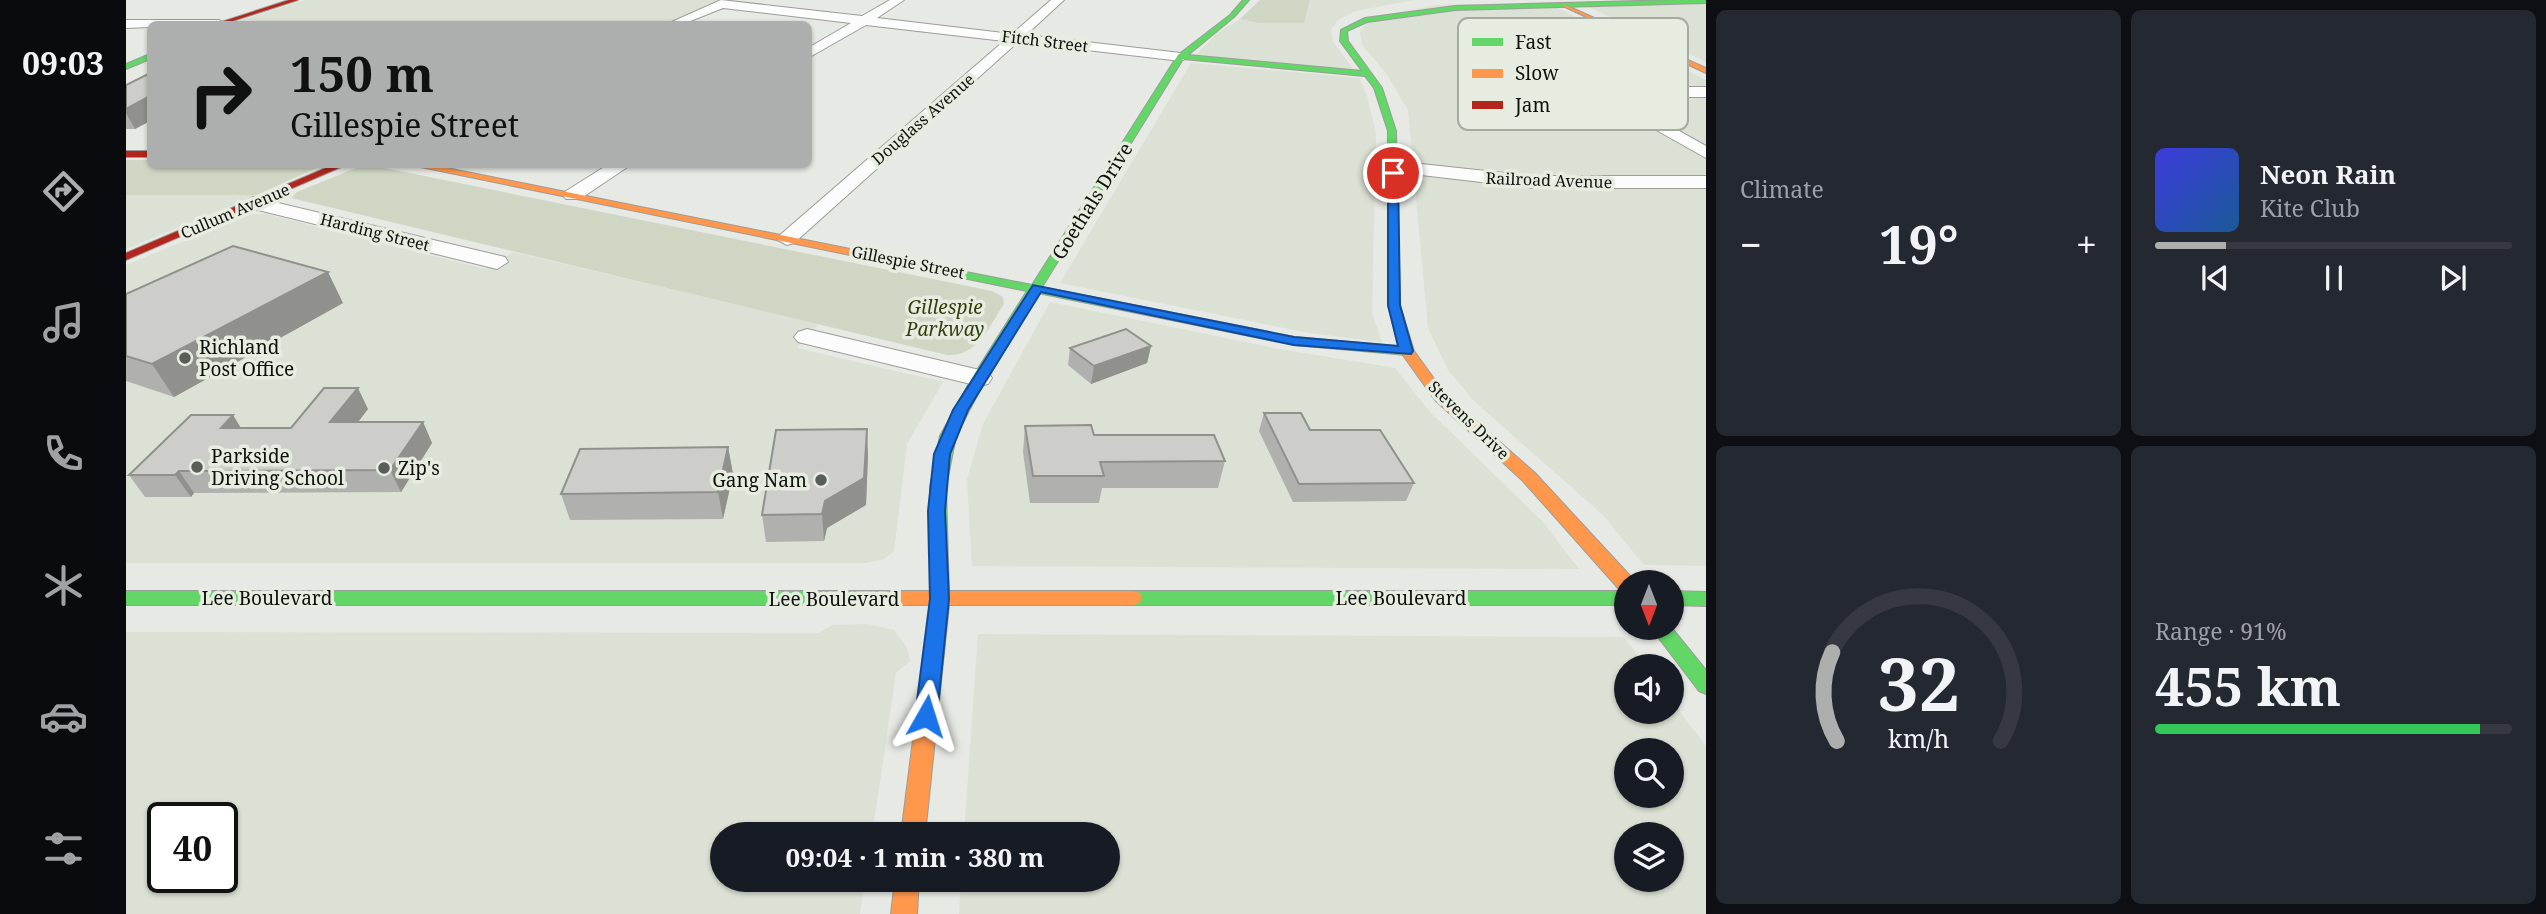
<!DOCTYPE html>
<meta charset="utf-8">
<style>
:root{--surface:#171b24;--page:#242831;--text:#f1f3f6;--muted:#9ea1a6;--line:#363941;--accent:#adafaf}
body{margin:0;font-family:"Noto Serif",serif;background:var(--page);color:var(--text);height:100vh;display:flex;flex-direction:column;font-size:26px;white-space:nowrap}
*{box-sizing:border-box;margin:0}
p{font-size:23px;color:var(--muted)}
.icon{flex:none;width:38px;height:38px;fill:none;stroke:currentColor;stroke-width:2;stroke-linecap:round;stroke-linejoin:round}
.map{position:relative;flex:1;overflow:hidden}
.details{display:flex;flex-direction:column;gap:10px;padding:10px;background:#0d0f14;width:840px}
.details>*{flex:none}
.hud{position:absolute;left:21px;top:21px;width:665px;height:147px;border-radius:10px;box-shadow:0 2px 5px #0004;background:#adafaf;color:#111;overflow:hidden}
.needle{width:46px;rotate:180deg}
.tools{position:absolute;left:1488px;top:570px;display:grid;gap:14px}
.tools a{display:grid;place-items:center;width:70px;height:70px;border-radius:50%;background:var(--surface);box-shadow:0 2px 5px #0004;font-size:35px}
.speed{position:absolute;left:21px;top:802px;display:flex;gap:14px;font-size:35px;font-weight:700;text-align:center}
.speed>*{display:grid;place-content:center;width:91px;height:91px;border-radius:50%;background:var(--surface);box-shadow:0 2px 5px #0004;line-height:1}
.speed .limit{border:4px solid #111;border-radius:10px;background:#fff;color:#111}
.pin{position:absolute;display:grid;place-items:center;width:60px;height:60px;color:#fff;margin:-30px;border:4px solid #fff;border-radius:50%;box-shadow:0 2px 7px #0007}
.me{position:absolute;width:77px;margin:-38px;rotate:6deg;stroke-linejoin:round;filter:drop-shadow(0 0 5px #0008)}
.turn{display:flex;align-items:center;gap:24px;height:147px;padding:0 28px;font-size:32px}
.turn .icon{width:91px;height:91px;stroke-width:2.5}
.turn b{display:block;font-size:49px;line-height:60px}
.big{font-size:52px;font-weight:700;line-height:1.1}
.details .tile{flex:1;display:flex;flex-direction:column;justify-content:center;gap:10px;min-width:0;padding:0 24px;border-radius:10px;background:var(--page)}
.details .dial{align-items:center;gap:0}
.dial svg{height:182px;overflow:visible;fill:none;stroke:var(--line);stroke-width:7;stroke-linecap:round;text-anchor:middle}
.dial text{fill:var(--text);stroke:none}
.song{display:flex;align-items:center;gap:21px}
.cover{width:84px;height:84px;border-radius:10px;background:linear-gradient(135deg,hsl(240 70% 55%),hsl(210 70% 35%))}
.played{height:7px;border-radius:4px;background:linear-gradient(90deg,var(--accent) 20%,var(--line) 20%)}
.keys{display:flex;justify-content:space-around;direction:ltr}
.heat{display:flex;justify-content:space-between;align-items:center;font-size:38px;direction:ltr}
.charge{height:10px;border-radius:5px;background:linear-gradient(90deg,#34c759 91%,var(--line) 0)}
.details .tiles{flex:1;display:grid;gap:10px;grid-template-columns:repeat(2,1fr)}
.trip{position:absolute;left:584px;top:822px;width:410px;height:70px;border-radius:35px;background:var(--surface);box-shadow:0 2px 5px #0004;font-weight:700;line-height:70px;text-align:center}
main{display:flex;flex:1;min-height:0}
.dock{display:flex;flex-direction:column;width:126px;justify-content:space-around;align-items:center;background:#090b0e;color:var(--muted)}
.dock .icon{width:49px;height:49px}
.dock .current{color:var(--accent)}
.dock b{font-size:32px;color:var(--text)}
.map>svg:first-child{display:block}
</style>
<main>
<nav class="dock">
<b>09:03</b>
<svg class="icon current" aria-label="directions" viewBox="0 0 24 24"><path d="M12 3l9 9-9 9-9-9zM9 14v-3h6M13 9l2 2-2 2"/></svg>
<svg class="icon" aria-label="music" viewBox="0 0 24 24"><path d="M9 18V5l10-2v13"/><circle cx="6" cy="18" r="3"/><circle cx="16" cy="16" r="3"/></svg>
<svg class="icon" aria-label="phone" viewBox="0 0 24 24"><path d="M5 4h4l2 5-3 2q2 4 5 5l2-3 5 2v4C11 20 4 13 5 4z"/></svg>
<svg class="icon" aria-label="climate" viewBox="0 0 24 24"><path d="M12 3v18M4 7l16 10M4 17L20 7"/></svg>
<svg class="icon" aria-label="car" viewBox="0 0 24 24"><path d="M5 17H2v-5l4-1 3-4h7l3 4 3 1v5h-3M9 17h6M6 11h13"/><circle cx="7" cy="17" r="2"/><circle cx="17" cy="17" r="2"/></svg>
<svg class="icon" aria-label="filters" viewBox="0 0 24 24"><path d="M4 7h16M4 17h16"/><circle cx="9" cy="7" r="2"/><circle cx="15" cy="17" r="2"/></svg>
</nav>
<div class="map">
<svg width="1580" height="914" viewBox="0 0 1580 914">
<rect width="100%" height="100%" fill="#e7e9e4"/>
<path fill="#dbe1d4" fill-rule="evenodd" d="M 179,0 L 598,0 L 540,24 L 103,24 Z
M 1184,0 L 1288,0 L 1230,11 L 1212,20 L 1205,30 L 1207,42 L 1228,70 L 1070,55 L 1090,34 L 1114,19 L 1132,23 L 1178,18 Z
M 1343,4 L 1423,4 L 1580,80 L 1580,566 L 1518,565 L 1477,515 L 1348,401 L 1322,370 L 1302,328 L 1282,110 L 1260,73 L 1236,45 L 1234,32 L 1241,22 L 1257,15 L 1312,5 Z
M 1580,4 L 1580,62 L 1461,6 Z
M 1065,63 L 1233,78 L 1241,96 L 1250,133 L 1246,313 L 1256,342 L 1183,333 L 934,283 Z
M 0,195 L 131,195 L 0,249 Z
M 123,214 L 140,214 L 359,269 L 387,252 L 693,324 L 671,348 L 817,382 L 781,444 L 768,551 L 758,559 L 741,563 L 0,563 L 0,265 Z
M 924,302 L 1148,348 L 1269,368 L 1304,412 L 1416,521 L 1453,569 L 846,566 L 841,480 L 857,424 Z
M 742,624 L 768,630 L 781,648 L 784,661 L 770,673 L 746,835 L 597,835 L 597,880 L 739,880 L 734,914 L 0,914 L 0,632 L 692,633 L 707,625 ZM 37,817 L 96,817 L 96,877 L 37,877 Z
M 852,634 L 1498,637 L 1520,667 L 1500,667 L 1500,712 L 1545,712 L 1545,700 L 1580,746 L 1580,914 L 833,914 L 835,880 L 982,880 L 982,835 L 838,835 ZM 1500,751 L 1545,751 L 1545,796 L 1500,796 ZM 1500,835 L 1545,835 L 1545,880 L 1500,880 Z"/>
<path fill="#cfd7c4" d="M 1134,0 L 1184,0 L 1178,23 L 1132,23 L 1114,19 Z
M 0,160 L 24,160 L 24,164 L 197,165 L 131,195 L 0,195 Z
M 235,166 L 249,166 L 866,291 L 877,297 L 878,304 C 863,326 852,357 821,355 L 165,198 L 171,192 Z"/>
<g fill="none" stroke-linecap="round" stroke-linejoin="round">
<g stroke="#9c9d99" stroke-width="2">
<path id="street" d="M 595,0 L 736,16 L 764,0 L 778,0 L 751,18 L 886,34 L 925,0 L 938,0 L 900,35 L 1055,53 L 1062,57 L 1055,61 L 892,42 L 668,243 L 661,245 L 650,239 L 654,235 L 878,41 L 740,25 L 682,58 L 682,48 L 725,23 L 597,8 L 557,24 L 541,24 Z
M 0,20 L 93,20 L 99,24 L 0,28 Z
M 1473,87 L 1580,87 L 1580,97 L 1493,97 L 1580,146 L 1580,158 L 1468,95 L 1468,89 Z
M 1267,161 L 1406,176 L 1580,176 L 1580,188 L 1406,188 L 1261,171 L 1258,167 L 1261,163 Z
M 483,164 L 506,164 L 454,199 L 440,199 L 437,195 L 440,191 Z
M 127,197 L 379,257 L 382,262 L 371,269 L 120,207 L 117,203 Z
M 681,329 L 862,372 L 866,378 L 862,384 L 853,386 L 672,342 L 668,337 L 672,332 Z"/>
</g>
<g stroke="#9c9d99" stroke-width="2">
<path id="fast" d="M 1117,0 L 1123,0 L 1108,17 L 1062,55 L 1236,71 L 1214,41 L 1215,30 L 1239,18 L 1329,6 L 1548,0 L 1580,0 L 1580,3 L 1329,10 L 1241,22 L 1221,31 L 1222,41 L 1256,88 L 1270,131 L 1274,306 L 1268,310 L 1262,306 L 1262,131 L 1248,88 L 1239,76 L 1057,59 L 916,287 L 1168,337 L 1281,347 L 1288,351 L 1281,355 L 1168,345 L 912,293 L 860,378 L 830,436 L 820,487 L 822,562 L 819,567 L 807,567 L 804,562 L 804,487 L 814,436 L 846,378 L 901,291 L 729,256 L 723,253 L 729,250 L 906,285 L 1052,55 L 1104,15 Z
M 24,54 L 24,59 L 0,69 L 0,64 Z
M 0,591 L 738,591 L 745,593 L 747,598 L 745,603 L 738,605 L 0,605 Z
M 1007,591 L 1500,591 L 1500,605 L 1007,605 L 1000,603 L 998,598 L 1000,593 Z
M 1545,591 L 1580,592 L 1580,606 L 1545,605 Z
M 1545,627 L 1580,670 L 1580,694 L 1573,691 L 1525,628 Z"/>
</g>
<g stroke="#9c9d99" stroke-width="2">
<path id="slow" d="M 1437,4 L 1580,68 L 1580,73 L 1437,6 Z
M 280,164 L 301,164 L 729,250 L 735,253 L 729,256 Z
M 1268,302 L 1274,306 L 1288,351 L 1319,394 L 1409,473 L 1507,579 L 1509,583 L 1500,583 L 1500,591 L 1493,589 L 1397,481 L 1309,400 L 1274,351 L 1262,306 Z
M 813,555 L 819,557 L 822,562 L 823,591 L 1007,591 L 1014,593 L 1016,598 L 1014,603 L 1007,605 L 823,605 L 799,835 L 775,835 L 804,605 L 738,605 L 731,603 L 729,598 L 731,593 L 738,591 L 805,591 L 804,562 L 807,557 Z
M 769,880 L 793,880 L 791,914 L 765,914 Z"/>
</g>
<g stroke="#9c9d99" stroke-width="2">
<path id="jam" d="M 163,0 L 172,0 L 97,24 L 89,24 Z
M 0,151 L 24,151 L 24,157 L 0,157 Z
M 209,164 L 222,164 L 0,260 L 0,253 Z"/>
</g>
<use href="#street" fill="#fbfcfb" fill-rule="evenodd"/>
<use href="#fast" fill="#63d668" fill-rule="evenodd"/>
<use href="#slow" fill="#ff974d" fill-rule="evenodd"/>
<use href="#jam" fill="#b3261e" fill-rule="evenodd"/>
</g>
<path fill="#b0b1ae" d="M 24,73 L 24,121 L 9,129 L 0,129 L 0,85 Z
M 0,294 L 217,303 L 48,397 L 0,381 Z
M 1025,346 L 1021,363 L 965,384 L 942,365 L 944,348 Z
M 242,409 L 232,422 L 297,422 L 306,443 L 275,492 L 68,493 L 65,497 L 19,497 L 3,475 L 165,428 Z
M 1138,413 L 1184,430 L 1288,483 L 1280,501 L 1167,502 L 1133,431 Z
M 899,426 L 968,435 L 1099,461 L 1092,488 L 976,488 L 973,503 L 904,503 L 897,452 Z
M 602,447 L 607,474 L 597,519 L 444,520 L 435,494 Z
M 742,455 L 740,505 L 701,528 L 698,541 L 640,542 L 636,515 Z"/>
<path fill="#90908d" d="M 24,96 L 24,121 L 9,129 L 0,113 L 0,109 Z
M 202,272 L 217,303 L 48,397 L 26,364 Z
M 1025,346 L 1021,363 L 965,384 L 968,366 Z
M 232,388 L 242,409 L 215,444 L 204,422 Z
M 107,415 L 120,436 L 95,428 Z
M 297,422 L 306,443 L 275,492 L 264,470 Z
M 741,429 L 742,455 L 740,505 L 701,528 L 698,541 L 696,514 L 699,501 Z
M 602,447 L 607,474 L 597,519 L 592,492 Z
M 53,471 L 68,493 L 65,497 L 49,475 Z"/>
<path fill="#cdceca" stroke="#90908d" stroke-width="2" d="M 24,73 L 24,96 L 0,109 L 0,85 Z
M 107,246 L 202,272 L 26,364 L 0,356 L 0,294 Z
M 1000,329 L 1025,346 L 968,366 L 944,348 Z
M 198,388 L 232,388 L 204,422 L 297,422 L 264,470 L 53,471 L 49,475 L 3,475 L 65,415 L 107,415 L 95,428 L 165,428 Z
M 1138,413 L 1175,413 L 1184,430 L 1254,430 L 1288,483 L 1173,484 Z
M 965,425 L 968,435 L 1088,435 L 1099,461 L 974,462 L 978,476 L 907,476 L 899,426 Z
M 741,429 L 738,478 L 699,501 L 696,514 L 636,515 L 650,430 Z
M 602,447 L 592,492 L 435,494 L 454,449 Z"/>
<path fill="#1a73e8" stroke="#114b97" stroke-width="2" d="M 1267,170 L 1272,173 L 1274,305 L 1287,351 L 1285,354 L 1168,345 L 915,292 L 842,410 L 824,454 L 819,511 L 823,599 L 811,716 L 808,723 L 800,726 L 793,723 L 789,716 L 804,599 L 802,511 L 808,454 L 827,410 L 907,285 L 1168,337 L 1272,346 L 1262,305 L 1262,173 Z"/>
<g fill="#5a5c58" stroke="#e7ece1" stroke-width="2.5">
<circle cx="59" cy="358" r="7"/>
<circle cx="71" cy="467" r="7"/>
<circle cx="258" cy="468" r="7"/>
<circle cx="695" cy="480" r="7"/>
</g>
<g text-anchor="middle" stroke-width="7" stroke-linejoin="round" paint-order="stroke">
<g font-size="16" fill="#0e100c" stroke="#e7ece1">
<text transform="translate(919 41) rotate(7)" y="6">Fitch Street</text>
<text transform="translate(797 119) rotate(-41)" y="6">Douglass Avenue</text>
<text transform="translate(1423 180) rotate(2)" y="6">Railroad Avenue</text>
<text transform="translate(109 211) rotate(-23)" y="6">Cullum Avenue</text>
<text transform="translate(249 232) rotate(14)" y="6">Harding Street</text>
<text transform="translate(782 262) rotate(11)" y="6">Gillespie Street</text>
<text transform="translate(1343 420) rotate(44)" y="6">Stevens Drive</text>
</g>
<g font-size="19" fill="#0e100c" stroke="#e7ece1">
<text transform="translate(966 201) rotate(-58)" y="7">Goethals Drive</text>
<text x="141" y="605">Lee Boulevard</text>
<text x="1275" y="605">Lee Boulevard</text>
<text x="708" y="606">Lee Boulevard</text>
</g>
<g font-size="19" font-style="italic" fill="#2f400a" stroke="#e7ece1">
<text x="819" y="314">Gillespie<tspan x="819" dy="22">Parkway</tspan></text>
</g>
<g font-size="19" fill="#0e100c" stroke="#e7ece1" text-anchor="start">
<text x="73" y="354">Richland<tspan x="73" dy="22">Post Office</tspan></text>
<text x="85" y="463">Parkside<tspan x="85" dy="22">Driving School</tspan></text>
<text x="272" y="475">Zip's</text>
<text x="681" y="487" text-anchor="end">Gang Nam</text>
</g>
</g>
<rect x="1332" y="18" width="230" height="112" rx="10" fill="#e7ece1" stroke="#a6aaa1" stroke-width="2"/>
<rect x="1346" y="38" width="31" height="8" fill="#63d668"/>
<rect x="1346" y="69" width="31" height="9" fill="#ff974d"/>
<rect x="1346" y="101" width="31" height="8" fill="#b3261e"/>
<g font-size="19" fill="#0e100c">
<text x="1389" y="49">Fast</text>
<text x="1389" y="80">Slow</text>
<text x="1389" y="112">Jam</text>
</g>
</svg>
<div class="tools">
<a><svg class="needle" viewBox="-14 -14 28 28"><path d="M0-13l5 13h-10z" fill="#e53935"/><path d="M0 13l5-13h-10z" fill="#9ea1a6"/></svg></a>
<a><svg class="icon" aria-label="sound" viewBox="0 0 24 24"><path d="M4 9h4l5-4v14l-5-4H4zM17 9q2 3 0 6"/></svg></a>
<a><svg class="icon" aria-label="search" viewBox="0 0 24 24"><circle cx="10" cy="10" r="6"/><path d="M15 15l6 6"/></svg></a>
<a><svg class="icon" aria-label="layers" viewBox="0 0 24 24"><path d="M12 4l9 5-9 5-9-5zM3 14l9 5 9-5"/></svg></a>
</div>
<div class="speed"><div class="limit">40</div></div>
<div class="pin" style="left:1267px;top:173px;background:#d93025"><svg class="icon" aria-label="arrive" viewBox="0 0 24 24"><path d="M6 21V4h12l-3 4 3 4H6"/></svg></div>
<svg class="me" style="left:800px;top:716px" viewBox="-20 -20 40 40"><path d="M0-17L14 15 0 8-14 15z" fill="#1a73e8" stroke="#fff" stroke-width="4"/></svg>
<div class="trip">09:04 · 1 min · 380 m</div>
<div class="hud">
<div class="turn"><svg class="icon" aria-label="right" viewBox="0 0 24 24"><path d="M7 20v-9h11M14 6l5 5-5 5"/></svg><div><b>150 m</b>Gillespie Street</div></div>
</div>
</div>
<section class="details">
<div class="tiles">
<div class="tile"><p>Climate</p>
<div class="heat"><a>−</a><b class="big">19°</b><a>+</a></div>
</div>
<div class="tile">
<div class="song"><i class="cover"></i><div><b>Neon Rain</b><p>Kite Club</p></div></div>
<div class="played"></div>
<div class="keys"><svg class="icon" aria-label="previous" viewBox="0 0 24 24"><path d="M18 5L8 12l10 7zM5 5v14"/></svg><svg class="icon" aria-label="pause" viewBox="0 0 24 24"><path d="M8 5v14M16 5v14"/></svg><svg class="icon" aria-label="next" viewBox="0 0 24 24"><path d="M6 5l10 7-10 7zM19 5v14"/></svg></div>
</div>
<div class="tile dial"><svg viewBox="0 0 100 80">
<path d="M14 69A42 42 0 1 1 86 69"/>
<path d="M14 69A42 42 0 0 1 12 30" stroke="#adafaf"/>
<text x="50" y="56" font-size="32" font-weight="700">32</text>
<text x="50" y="72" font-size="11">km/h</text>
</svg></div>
<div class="tile"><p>Range · 91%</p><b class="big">455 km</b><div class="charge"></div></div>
</div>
</section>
</main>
